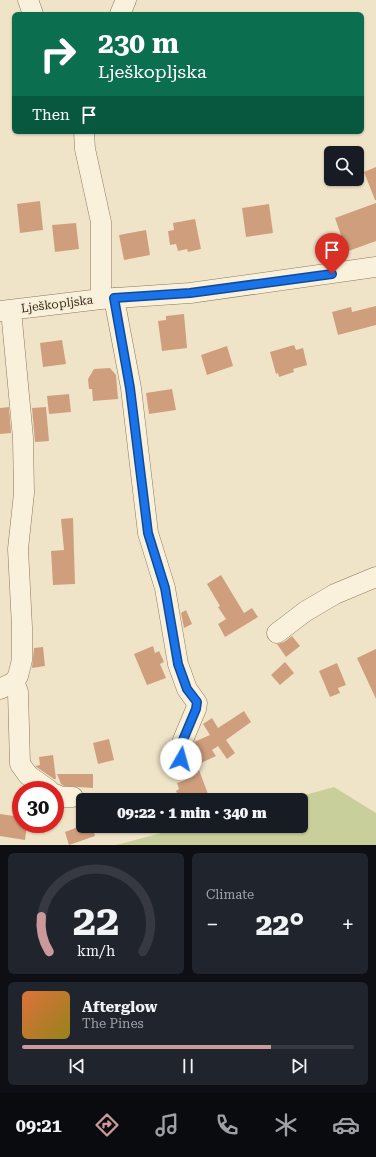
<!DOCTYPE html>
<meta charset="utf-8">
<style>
:root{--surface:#171b24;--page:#20242c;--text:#f1f3f6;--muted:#9ea1a6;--line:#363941;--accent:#cc999b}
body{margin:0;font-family:"Roboto Serif",serif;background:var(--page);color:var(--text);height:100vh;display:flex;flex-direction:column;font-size:15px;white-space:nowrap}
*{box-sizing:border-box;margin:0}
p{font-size:13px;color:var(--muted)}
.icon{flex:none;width:22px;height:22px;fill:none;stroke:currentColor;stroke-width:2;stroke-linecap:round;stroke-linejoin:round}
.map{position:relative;height:845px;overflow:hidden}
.drawer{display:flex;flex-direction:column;gap:8px;padding:8px;background:#0d0f14;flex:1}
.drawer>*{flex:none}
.banner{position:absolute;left:12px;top:12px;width:352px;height:122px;border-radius:6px;box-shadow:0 1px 3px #0004;background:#0b6e4f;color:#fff;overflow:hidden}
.tools{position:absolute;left:324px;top:146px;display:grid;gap:8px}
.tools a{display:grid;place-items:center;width:40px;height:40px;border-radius:6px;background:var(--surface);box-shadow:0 1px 3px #0004;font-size:20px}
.speed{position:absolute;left:12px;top:781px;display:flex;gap:8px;font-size:20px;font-weight:700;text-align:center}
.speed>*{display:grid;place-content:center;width:52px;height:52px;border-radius:50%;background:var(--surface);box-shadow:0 1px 3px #0004;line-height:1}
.speed .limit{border:6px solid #d22;background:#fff;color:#111}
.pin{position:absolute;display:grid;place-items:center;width:34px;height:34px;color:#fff;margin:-41px -17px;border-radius:50% 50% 50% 0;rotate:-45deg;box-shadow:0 0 4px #0007}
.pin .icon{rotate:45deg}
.me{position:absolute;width:44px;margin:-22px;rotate:7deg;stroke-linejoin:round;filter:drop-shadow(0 0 3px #0008)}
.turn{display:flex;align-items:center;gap:14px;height:84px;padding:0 20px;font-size:18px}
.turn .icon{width:52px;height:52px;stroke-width:2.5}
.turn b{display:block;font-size:28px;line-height:34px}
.then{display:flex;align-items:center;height:38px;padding:0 20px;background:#0003;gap:8px;font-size:15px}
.big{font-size:30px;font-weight:800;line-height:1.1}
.drawer .card{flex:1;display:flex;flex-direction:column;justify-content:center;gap:6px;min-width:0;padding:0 14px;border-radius:6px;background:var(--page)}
.drawer .dial{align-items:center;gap:0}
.dial svg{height:104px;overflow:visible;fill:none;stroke:var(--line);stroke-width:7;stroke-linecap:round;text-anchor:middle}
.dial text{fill:var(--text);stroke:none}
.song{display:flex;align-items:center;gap:12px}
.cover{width:48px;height:48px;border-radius:6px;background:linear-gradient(135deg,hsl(20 70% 55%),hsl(50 70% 35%))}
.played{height:4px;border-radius:2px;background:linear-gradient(90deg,var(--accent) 75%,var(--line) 75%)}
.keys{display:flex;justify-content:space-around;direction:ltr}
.heat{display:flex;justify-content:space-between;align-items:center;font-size:22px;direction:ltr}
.drawer .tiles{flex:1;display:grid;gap:8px;grid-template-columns:1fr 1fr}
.card:last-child{grid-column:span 2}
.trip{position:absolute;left:76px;top:793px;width:232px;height:40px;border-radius:6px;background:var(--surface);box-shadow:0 1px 3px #0004;font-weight:800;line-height:40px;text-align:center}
.dock{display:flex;height:64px;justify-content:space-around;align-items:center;background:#090b0e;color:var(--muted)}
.dock .icon{width:28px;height:28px}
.dock .current{color:var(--accent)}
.dock b{font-size:18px;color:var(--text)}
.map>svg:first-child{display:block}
</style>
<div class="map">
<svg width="376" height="845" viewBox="0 0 376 845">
<rect width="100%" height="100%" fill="#f0e4c8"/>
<path fill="#c9cf9b" d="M 334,787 L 376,813 L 376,845 L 116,845 L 188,826 L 301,826 L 301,800 L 287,800 Z"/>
<path fill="#cf9f7d" d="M 376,167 L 376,200 L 375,200 L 364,172 Z
M 40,201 L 43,230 L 20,233 L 17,204 Z
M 376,203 L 376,241 L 343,253 L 338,239 L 342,238 L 335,218 Z
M 269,204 L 273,233 L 246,237 L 242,208 Z
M 195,219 L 201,249 L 188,252 L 187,249 L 178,251 L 176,244 L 170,245 L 168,231 L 174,230 L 173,223 Z
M 76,223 L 79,249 L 55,252 L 52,225 Z
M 146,230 L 150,255 L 124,260 L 119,235 Z
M 376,306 L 376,325 L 338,335 L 332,312 L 351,307 L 352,312 Z
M 184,314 L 187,348 L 162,351 L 158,321 L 166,320 L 166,316 Z
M 62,340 L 66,364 L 43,367 L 40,343 Z
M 294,345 L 296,350 L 303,348 L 307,365 L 293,369 L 294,372 L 279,377 L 278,373 L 276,374 L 270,352 Z
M 227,346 L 233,366 L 207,375 L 201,355 Z
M 110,368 L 116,375 L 118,399 L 93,401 L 92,389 L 89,389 L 88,379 L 94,369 Z
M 172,389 L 176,410 L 149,414 L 146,393 Z
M 69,394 L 71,412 L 49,414 L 47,396 Z
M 9,407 L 11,433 L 0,434 L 0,408 Z
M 46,407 L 49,441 L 35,442 L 32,408 Z
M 73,518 L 75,584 L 53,585 L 51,551 L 64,550 L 61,519 Z
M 221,575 L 244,613 L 252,608 L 258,617 L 225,637 L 218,624 L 226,619 L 218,607 L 220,606 L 207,584 Z
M 186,610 L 192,624 L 184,628 L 181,613 Z
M 292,636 L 300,646 L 286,657 L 277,644 L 284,642 Z
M 153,646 L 155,653 L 159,651 L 164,662 L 160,664 L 166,678 L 147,685 L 134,654 Z
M 43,647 L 45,666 L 32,668 L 34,648 Z
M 376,649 L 376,699 L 357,658 Z
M 285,662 L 294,673 L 280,685 L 271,675 Z
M 337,663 L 346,685 L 338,688 L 340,693 L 330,697 L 319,671 Z
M 244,711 L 251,722 L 226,740 L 235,753 L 227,759 L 218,746 L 212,750 L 216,756 L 201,763 L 193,747 L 194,742 L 210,735 L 203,724 L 212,718 L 218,728 Z
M 109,739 L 114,760 L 98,764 L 93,743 Z
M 53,755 L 56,779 L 54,779 L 35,766 L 40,765 L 39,757 Z
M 199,770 L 208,794 L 192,800 L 180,800 L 176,791 L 179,789 L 177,783 L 185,780 L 184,778 L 190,773 Z
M 57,774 L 93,774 L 93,788 L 64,786 L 61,784 Z
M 0,814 L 21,817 L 21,824 L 27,824 L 25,840 L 0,836 Z
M 81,826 L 92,826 L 95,836 L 69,845 L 65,832 Z"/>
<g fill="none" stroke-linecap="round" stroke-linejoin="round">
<g stroke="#8d765c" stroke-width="21">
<path id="minor" d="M 28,0 L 33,14
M 120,14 L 126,0
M 84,132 L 85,149 L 101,222 L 101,299
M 114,298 L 131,388 L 148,533 L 165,588 L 178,664 L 187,689 L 197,703 L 196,709 L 183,740 L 180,751 L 181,767
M 0,311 L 101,299 L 190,293 L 376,267
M 277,633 L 306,611 L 335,594 L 376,577
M 14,682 L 18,692 L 20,764 L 28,775 L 49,790
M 0,689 L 14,682 L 18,676 L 22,660 L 22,627 L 18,549 L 24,493 L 23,438 L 11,310
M 55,794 L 61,797 L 73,797"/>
</g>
<use href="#minor" stroke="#faf1dc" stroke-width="20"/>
</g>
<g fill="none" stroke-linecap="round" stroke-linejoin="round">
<g stroke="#114b97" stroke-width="10">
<path id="route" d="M 181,759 L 183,740 L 196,709 L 197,702 L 187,689 L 178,664 L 165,588 L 148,533 L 130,388 L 114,298 L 190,293 L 332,274"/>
</g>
<use href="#route" stroke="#1a73e8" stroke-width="7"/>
</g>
<g text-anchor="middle" stroke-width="4" stroke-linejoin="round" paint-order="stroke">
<g font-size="12" fill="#3d2e20" stroke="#f7eed8">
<text transform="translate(57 304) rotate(-7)" y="4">Lješkopljska</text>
</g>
</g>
</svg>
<div class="tools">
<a><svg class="icon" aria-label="search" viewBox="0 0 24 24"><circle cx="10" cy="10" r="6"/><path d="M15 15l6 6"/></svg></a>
</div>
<div class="speed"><div class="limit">30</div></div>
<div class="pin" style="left:332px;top:274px;background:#d93025"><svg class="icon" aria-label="arrive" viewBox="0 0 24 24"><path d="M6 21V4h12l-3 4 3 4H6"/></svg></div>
<svg class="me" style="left:181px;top:759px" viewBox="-20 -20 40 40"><circle r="19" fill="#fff"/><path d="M0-13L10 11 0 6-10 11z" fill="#1a73e8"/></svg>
<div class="trip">09:22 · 1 min · 340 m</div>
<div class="banner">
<div class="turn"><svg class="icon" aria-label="right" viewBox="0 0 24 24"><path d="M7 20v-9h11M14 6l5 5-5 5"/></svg><div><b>230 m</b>Lješkopljska</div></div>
<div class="then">Then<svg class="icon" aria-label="arrive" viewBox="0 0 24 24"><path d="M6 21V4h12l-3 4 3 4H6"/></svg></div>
</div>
</div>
<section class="drawer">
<div class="tiles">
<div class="card dial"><svg viewBox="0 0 100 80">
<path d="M14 69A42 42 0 1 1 86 69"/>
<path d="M14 69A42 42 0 0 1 8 42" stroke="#cc999b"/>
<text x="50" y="56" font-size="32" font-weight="700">22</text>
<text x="50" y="72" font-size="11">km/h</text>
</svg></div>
<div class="card"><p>Climate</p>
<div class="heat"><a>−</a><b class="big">22°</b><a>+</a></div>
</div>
<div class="card">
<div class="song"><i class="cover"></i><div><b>Afterglow</b><p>The Pines</p></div></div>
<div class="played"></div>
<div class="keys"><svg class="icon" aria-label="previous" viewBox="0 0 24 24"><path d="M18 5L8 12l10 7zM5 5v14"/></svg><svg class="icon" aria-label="pause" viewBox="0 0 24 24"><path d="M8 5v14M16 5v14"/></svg><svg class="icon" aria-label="next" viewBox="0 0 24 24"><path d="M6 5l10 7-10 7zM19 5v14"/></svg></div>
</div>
</div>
</section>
<nav class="dock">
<b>09:21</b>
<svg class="icon current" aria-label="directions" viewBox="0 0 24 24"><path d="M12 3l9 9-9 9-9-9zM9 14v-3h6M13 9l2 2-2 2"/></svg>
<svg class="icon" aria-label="music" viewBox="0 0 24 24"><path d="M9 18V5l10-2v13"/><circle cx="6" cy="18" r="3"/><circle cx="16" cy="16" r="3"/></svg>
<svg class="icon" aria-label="phone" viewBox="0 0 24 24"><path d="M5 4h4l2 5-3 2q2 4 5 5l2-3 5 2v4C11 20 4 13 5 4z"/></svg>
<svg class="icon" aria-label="climate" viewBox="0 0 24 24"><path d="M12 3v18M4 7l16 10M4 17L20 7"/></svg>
<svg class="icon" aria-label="car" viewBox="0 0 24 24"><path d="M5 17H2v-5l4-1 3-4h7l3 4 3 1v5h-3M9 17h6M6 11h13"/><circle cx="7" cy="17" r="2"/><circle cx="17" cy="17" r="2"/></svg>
</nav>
